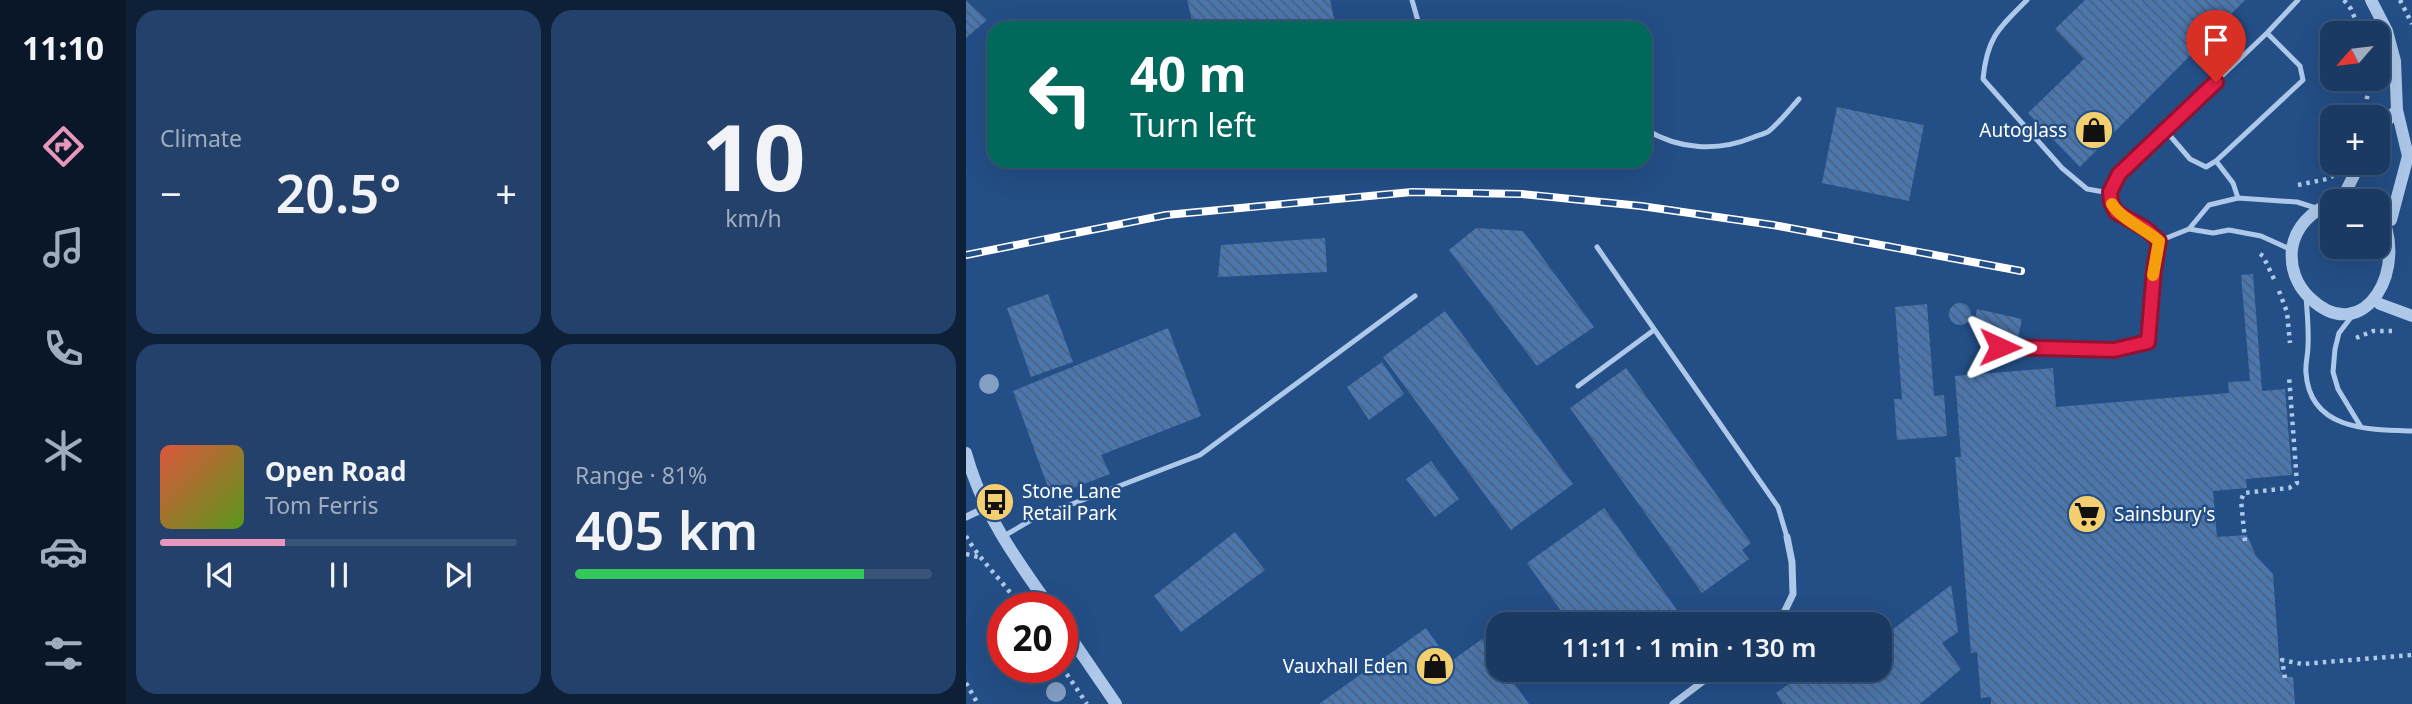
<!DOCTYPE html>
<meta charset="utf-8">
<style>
:root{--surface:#1a3a64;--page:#23416a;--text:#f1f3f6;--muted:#9fadbf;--line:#385478;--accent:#e797bd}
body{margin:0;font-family:"Noto Sans",sans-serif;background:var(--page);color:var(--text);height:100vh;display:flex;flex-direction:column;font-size:26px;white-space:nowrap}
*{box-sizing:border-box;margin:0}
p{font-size:23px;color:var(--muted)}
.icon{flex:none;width:38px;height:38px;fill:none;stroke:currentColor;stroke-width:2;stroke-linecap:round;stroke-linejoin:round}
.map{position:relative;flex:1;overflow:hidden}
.panel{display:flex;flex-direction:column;gap:10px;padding:10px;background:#0e2037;width:840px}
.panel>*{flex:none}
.hud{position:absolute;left:21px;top:21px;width:665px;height:147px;border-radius:21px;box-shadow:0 7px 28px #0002,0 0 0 2px var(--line);background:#00695c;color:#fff;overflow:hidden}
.needle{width:46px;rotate:242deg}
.controls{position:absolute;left:1354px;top:21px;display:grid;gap:14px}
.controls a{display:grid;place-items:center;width:70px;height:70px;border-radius:14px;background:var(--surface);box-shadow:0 7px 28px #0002,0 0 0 2px var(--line);font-size:35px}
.speed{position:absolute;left:21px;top:592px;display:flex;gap:14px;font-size:35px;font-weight:700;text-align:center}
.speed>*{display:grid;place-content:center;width:91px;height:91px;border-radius:50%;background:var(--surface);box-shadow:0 7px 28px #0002,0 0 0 2px var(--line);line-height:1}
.speed .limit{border:10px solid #d22;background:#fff;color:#111}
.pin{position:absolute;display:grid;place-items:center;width:60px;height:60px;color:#fff;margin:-72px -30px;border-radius:50% 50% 50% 0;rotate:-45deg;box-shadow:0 0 7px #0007}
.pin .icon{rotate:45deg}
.me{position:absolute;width:77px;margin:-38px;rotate:91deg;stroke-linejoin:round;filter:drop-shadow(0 0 5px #0008)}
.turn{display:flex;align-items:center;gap:24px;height:147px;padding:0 28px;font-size:32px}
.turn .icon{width:91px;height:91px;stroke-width:2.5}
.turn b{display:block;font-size:49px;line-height:60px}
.big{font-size:52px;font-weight:600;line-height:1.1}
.panel .card{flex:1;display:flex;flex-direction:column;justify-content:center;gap:10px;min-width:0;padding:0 24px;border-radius:21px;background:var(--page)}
.panel .dial{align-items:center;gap:0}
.dial b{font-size:91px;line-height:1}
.song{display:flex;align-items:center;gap:21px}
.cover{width:84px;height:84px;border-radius:10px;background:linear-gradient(135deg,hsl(10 70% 55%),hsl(90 70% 35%))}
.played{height:7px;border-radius:4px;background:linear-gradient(90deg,var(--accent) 35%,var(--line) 35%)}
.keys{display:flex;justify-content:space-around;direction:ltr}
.heat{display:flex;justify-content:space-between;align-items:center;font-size:38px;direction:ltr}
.charge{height:10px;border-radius:5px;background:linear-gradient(90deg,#34c759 81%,var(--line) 0)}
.panel .tiles{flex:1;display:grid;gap:10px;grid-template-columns:repeat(2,1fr)}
.trip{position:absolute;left:520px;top:612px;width:406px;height:70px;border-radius:21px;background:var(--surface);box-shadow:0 7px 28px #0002,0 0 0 2px var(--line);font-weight:600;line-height:70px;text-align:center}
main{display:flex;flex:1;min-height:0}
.menu{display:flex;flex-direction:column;width:126px;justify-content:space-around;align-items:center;background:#0a1728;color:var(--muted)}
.menu .icon{width:49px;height:49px}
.menu .on{color:var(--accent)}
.menu b{font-size:32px;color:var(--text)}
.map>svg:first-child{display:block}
</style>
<main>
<nav class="menu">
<b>11:10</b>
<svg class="icon on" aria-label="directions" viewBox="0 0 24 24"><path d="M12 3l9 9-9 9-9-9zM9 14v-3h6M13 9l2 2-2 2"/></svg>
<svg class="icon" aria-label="music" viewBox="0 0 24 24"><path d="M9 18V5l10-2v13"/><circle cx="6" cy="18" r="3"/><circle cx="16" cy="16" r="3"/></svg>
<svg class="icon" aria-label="phone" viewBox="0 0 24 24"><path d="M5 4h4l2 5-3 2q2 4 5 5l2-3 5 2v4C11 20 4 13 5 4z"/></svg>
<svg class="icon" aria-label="climate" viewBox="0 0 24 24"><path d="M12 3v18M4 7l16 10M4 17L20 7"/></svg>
<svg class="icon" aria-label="car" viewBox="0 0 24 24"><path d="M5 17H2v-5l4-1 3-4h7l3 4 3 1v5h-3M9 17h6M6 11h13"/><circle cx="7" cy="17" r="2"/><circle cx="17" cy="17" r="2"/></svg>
<svg class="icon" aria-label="filters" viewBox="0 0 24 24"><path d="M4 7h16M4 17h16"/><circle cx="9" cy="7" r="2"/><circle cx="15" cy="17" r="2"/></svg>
</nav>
<section class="panel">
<div class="tiles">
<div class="card"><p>Climate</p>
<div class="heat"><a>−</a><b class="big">20.5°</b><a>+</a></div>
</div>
<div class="card dial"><b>10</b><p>km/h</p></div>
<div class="card">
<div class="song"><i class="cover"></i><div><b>Open Road</b><p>Tom Ferris</p></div></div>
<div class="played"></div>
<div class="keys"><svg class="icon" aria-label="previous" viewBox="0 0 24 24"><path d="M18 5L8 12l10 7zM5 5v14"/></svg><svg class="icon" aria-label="pause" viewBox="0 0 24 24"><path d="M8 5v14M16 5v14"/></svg><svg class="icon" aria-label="next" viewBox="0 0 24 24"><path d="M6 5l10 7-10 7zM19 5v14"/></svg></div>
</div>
<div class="card"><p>Range · 81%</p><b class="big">405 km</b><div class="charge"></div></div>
</div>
</section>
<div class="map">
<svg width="1446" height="704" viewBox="0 0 1446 704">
<defs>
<pattern id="building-back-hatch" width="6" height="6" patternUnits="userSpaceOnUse" patternTransform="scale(1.75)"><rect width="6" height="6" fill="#4b77ae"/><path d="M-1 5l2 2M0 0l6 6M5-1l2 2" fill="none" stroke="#4c627d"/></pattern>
</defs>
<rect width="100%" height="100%" fill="#234e86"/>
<path fill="url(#building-back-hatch)" d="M 0,0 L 21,20 L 0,38 Z
M 221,0 L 364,0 L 370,28 L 228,28 Z
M 1119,0 L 1279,0 L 1114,167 L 1062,113 L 1118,59 L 1089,29 Z
M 871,107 L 958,125 L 943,201 L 856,183 Z
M 510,228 L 557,231 L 628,327 L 571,366 L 483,250 Z
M 359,238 L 361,272 L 252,277 L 255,245 Z
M 1287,274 L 1296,391 L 1319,389 L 1326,475 L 1280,479 L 1281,488 L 1247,491 L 1251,537 L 1281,535 L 1290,556 L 1307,574 L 1314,671 L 1320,677 L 1327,677 L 1329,704 L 1025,704 L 1025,697 L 1015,698 L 1011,652 L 1005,653 L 989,457 L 995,457 L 989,376 L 1087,368 L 1090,407 L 1263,393 L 1262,382 L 1284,381 L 1275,275 Z
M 82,294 L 107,362 L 65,377 L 41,308 Z
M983 314a11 11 0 1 1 22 0a11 11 0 1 1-22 0Z
M 961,304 L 968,396 L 978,395 L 981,436 L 931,440 L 928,399 L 936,399 L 929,307 Z
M 1011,309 L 1056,319 L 1052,338 L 1007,328 Z
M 479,311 L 607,484 L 545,530 L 417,357 Z
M 202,328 L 235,416 L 135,455 L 144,474 L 102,490 L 99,484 L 83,490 L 47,391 Z
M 416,362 L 438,394 L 403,420 L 381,387 Z
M 660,368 L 785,543 L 776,550 L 783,559 L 736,593 L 604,408 Z
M 465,461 L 493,499 L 469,517 L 440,479 Z
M 638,508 L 721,624 L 719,625 L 605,625 L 561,563 Z
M 269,532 L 299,570 L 215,632 L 188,596 Z
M 985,585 L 992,632 L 976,643 L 995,669 L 954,704 L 817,704 L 810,693 L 843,670 L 914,670 L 914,639 Z
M 460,628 L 484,662 L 516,639 L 532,661 L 532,670 L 539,670 L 563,704 L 353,704 Z
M 637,670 L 656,670 L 644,679 Z"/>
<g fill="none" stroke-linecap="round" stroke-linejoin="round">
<path stroke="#adc8e9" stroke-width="4.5" stroke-dasharray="3.5 5" stroke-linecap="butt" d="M 1378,0 L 1385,9 L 1395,33
M 1434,0 L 1446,24
M 1398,116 L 1404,79
M 1332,185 L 1361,179 L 1367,176
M 1294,254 L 1297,256 L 1308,279
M 1313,291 L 1321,312 L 1324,343
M 1390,338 L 1407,331 L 1426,331
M 0,536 C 15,562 38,582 55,607
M 1279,541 L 1275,500 L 1278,493 L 1323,488 L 1331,483 L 1323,376
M 0,554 L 12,557
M 96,667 L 121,704
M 1319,678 L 1316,660 L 1336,664 L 1446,655
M 0,683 L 12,704"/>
<path stroke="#adc8e9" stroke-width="5" d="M 446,0 L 454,28
M 1061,0 C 1033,28 1021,37 1017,79 L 1096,168 L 1121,189 L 1144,193
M 1332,0 L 1301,33 L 1153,174 L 1144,193 L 1145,202 L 1150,212 L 1180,229 L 1193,241 L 1223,229 L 1243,205 L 1272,198 L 1331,202 L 1353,209
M 679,129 C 713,150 752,152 788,137 C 793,135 799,134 803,131 C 814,122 824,109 833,99
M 1200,131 L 1224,159 L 1240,167 L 1250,161 L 1337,80 L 1334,66 L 1301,33
M 1250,161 L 1267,183 L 1272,198
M 1223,229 L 1247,233 L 1263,230 L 1295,236 L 1326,250
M 631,247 L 812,507 L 821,537
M 1340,296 C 1341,312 1343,329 1342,346 C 1342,355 1339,364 1340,373 C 1344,430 1402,430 1446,431
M 1386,316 L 1373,333 L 1369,349 L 1367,372 L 1372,389 L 1395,427
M 1034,347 L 1148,350 L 1182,342 L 1188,270 L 1193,241
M 612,386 L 688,330
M 38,536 L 67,519 L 234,455 L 449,296"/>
<path stroke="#adc8e9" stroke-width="7" d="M 0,517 L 19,508
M 812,625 L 827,594 L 826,562 L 821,537
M 707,704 L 752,670"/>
<path stroke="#adc8e9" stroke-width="12" d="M 1405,0 L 1421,31 L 1429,61 L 1431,110 L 1442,156 L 1425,220
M 1412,130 L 1431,110
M 1375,201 L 1394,163
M 1367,203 C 1346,210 1329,227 1326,249 C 1324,267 1330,285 1344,298 C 1398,350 1446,266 1412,209
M 1414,304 L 1446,316
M 0,453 C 16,512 49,558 84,607
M 96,625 L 150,704"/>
<g stroke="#fff" stroke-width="8">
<path id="rail" d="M 0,255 L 200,215 L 446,192 L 556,194 L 675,206 L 807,225 L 1055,271"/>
</g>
<use href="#rail" stroke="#234e86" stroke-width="5" stroke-dasharray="16" stroke-linecap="butt"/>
</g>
<g fill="#839fc4">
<circle cx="23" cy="384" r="10"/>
<circle cx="90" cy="692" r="10"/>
</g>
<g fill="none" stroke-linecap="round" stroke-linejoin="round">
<g stroke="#92132f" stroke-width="18">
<path id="route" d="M 1034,347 L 1148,350 L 1182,342 L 1188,270 L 1193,241 L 1180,229 L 1150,212 L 1145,202 L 1144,192 L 1153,174 L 1250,82"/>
</g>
<use href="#route" stroke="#e11d48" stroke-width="12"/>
<path stroke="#f59e0b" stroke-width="12" d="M 1146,204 C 1154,218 1179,229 1193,241 L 1187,275"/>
</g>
<defs>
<g id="shop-disc" transform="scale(2.0125)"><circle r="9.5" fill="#f4cf70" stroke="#234e86"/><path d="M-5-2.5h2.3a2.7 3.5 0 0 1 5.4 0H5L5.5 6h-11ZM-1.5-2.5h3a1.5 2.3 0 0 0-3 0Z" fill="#111"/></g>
<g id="bus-disc" transform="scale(2.0125)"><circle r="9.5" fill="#f4cf70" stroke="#234e86"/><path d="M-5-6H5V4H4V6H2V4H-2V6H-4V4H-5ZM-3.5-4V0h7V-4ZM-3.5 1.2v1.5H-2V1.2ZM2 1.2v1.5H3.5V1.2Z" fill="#111"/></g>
<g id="supermarket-disc" transform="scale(2.0125)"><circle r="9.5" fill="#f4cf70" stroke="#234e86"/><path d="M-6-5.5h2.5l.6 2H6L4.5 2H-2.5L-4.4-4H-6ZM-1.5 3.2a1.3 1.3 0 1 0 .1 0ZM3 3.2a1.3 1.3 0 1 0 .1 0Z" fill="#111"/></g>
</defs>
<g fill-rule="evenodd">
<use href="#shop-disc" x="1128" y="130"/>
<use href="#bus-disc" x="29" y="502"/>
<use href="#supermarket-disc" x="1121" y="514"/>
<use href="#shop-disc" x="469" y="666"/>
</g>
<g text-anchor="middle" stroke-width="5" stroke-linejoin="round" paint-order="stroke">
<g font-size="19" fill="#fff" stroke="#234e86" text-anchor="end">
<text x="1101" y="137">Autoglass</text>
<text x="56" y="498" text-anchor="start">Stone Lane<tspan x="56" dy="22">Retail Park</tspan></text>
<text x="1148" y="521" text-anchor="start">Sainsbury's</text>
<text x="442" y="673">Vauxhall Eden</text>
</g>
</g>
</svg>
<div class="controls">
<a><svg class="needle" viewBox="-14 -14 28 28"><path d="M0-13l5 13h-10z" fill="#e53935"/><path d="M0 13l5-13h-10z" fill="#9fadbf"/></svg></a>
<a>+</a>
<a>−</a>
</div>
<div class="speed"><div class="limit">20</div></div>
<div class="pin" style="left:1250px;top:82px;background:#d93025"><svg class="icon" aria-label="arrive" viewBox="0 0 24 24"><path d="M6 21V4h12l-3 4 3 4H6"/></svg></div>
<svg class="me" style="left:1034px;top:347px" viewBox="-20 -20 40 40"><path d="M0-17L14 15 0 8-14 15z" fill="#e11d48" stroke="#fff" stroke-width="4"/></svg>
<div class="trip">11:11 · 1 min · 130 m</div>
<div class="hud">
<div class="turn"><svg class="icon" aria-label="left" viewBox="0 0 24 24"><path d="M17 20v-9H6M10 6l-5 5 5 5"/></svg><div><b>40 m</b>Turn left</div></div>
</div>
</div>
</main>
